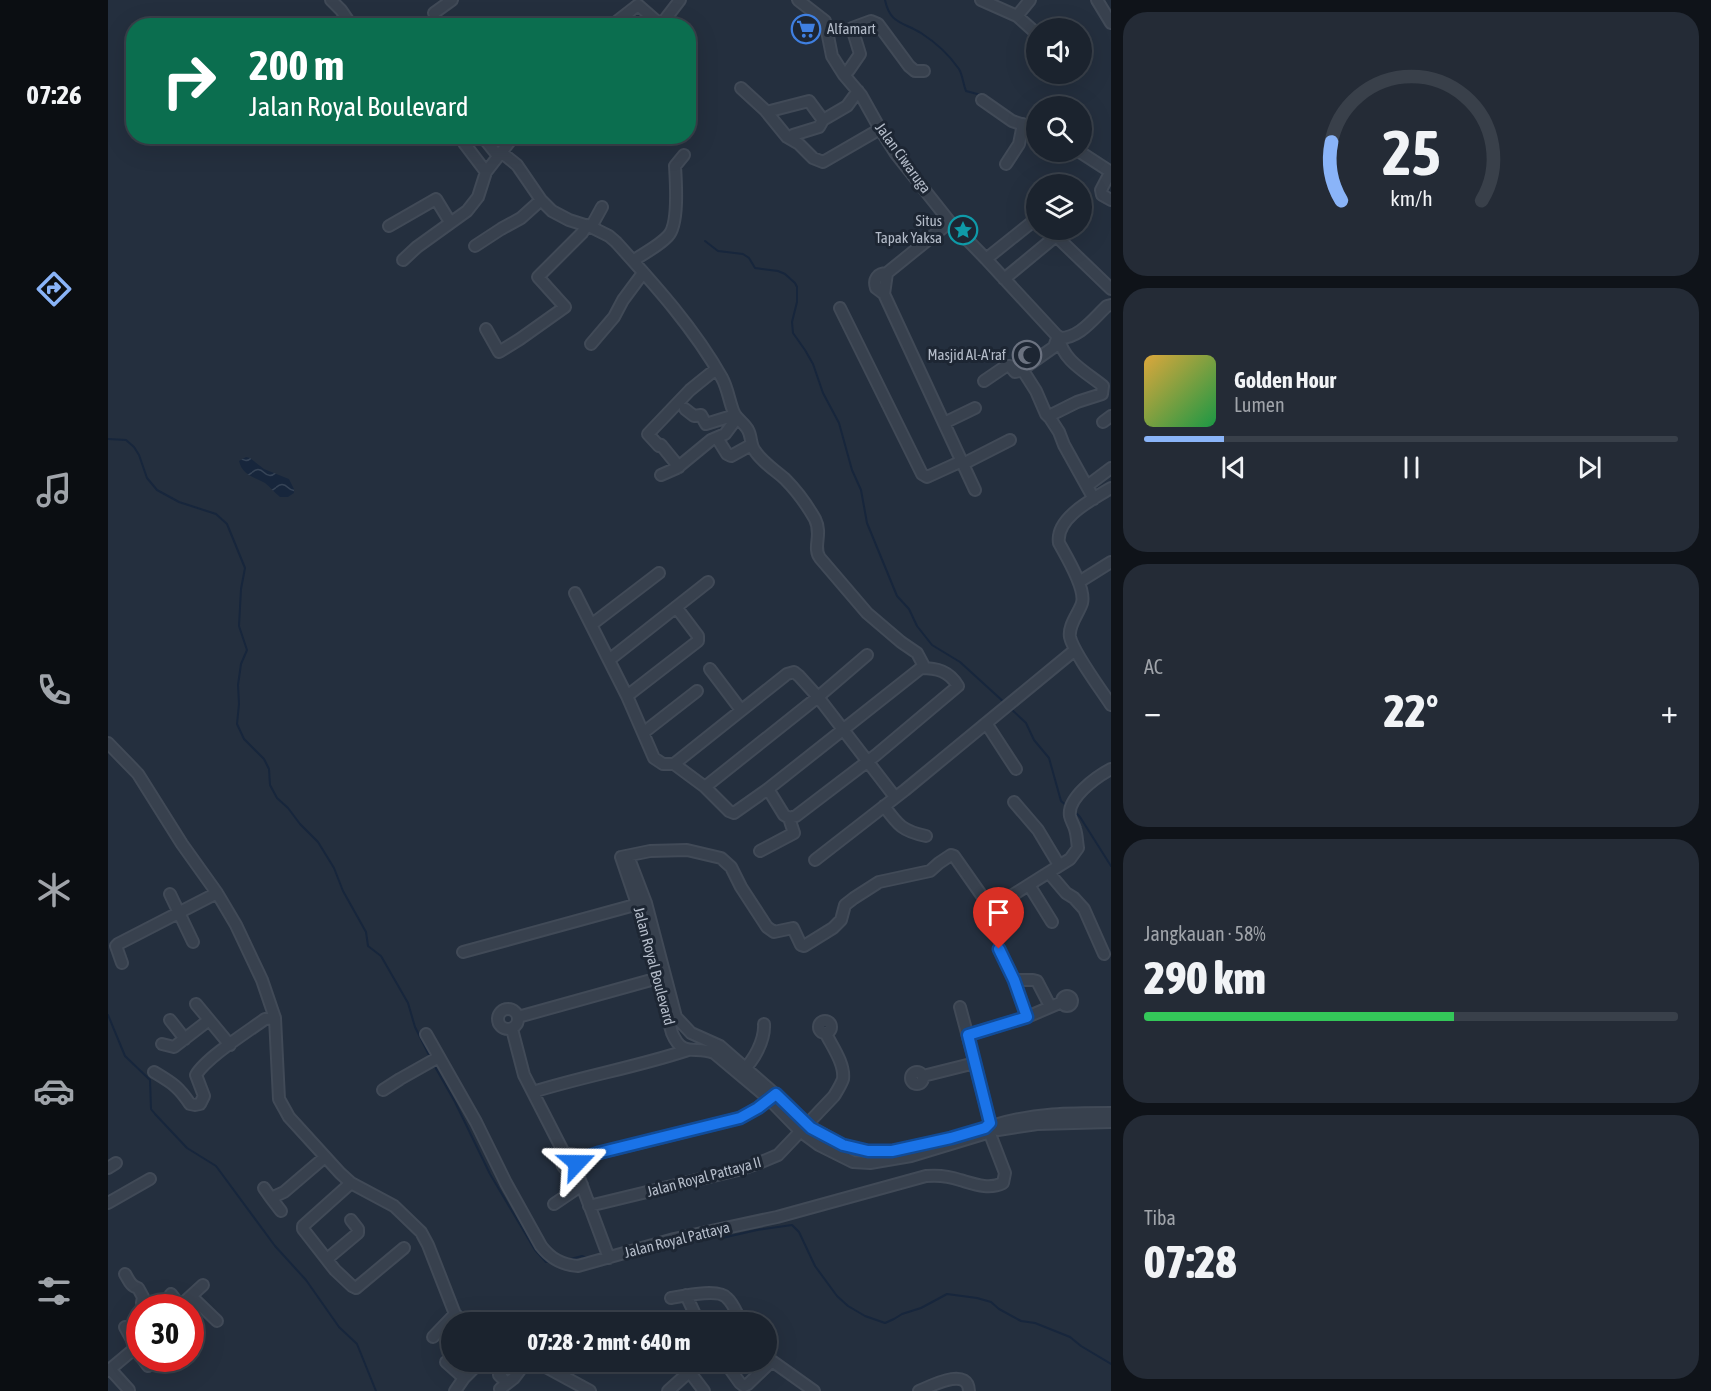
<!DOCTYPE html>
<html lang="id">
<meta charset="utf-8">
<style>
:root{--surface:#1b232e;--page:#242b36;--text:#f1f3f6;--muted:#a0a4aa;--line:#39404a;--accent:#8ab4f8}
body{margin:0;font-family:"Asap Condensed",sans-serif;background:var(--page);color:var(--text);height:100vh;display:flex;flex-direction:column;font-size:22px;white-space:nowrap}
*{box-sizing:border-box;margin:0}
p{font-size:20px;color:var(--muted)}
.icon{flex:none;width:33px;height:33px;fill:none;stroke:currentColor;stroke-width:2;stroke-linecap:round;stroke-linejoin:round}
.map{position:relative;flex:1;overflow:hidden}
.drawer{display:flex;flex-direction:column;gap:12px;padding:12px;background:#0f1319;width:600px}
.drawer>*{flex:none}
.top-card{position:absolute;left:18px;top:18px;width:570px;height:126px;border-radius:24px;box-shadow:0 6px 24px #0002,0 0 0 2px var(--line);background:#0b6e4f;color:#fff;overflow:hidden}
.controls{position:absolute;left:918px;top:18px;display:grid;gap:12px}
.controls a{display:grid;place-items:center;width:66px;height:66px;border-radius:50%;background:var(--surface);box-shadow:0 6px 24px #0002,0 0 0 2px var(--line);font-size:30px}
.speed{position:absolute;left:18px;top:1294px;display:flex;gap:12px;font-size:30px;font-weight:700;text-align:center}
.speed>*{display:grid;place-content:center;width:78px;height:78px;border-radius:50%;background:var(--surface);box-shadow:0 6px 24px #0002,0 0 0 2px var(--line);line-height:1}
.speed .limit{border:9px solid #d22;background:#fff;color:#111}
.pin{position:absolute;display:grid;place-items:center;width:51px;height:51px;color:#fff;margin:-62px -26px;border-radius:50% 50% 50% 0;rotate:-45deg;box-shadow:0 0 6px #0007}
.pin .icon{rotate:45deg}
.me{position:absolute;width:66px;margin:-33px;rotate:67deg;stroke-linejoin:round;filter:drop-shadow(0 0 4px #0008)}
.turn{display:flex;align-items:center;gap:21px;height:126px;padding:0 24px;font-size:27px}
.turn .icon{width:78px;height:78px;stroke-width:2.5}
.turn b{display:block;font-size:42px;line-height:51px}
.big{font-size:45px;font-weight:800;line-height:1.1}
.drawer .widget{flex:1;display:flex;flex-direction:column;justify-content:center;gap:9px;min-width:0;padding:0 21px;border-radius:24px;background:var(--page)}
.drawer .dial{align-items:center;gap:0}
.dial svg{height:156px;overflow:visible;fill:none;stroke:var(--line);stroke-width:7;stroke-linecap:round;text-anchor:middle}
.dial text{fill:var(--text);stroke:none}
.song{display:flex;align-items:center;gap:18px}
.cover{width:72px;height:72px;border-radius:9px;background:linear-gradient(135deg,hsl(40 70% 55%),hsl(140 70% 35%))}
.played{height:6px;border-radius:3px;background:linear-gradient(90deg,var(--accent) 15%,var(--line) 15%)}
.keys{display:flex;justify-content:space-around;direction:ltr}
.heat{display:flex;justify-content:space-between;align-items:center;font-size:33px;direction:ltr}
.charge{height:9px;border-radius:4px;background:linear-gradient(90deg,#34c759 58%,var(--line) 0)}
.trip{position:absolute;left:333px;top:1312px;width:336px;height:60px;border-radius:30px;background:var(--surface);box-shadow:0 6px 24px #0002,0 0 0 2px var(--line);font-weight:800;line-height:60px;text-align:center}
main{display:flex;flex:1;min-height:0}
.dock{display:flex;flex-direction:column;width:108px;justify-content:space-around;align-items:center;background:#0b0e12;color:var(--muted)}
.dock .icon{width:42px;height:42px}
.dock .on{color:var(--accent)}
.dock b{font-size:27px;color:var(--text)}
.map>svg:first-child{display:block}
</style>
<main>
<nav class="dock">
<b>07:26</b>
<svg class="icon on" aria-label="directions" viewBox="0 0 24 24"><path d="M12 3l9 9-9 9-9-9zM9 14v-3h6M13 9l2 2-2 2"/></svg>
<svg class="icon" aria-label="music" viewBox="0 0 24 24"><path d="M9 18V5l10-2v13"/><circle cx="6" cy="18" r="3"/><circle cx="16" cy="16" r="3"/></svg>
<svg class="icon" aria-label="phone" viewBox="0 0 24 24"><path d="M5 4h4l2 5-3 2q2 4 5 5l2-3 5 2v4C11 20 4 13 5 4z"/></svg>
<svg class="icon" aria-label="climate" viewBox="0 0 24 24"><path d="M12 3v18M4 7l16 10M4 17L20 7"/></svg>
<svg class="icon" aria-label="car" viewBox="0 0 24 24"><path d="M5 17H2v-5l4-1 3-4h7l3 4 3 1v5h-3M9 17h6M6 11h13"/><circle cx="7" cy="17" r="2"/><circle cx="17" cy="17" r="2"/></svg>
<svg class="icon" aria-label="filters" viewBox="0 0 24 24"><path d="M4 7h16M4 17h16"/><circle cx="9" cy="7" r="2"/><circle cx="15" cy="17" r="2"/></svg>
</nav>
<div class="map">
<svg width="1003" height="1391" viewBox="0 0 1003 1391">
<defs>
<pattern id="water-waves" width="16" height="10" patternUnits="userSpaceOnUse" patternTransform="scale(1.5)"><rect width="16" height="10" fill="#17263c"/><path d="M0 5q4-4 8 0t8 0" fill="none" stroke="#364457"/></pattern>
</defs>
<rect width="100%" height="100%" fill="#242f3e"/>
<path fill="url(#water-waves)" d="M 138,457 L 142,458 L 156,469 L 181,479 L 186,489 L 186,493 L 180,497 L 172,497 C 167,493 162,487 157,483 C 146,477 134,475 131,461 Z"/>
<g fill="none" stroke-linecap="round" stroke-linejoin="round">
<path stroke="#17263c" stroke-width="2" d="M 777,0 C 782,24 795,22 813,33 C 827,42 842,56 851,69 C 855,76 855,84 858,91 L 873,95
M 597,241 L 610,251 L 635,254 L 641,258 L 647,268 L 670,271 L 677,274 L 687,283 L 689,287 L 689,302 L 684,322 L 685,333 L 697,350 L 705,364 L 715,393 L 731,423 L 744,470 L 753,490 L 759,523 L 789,596 L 801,609 L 809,626 L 824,645 L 852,662 L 898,704
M 0,439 L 18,440 L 26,447 L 31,455 L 39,478 L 49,490 L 71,502 L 108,514 L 119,524 L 137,568 L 133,589 L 131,626 L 139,650 L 133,664 L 130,685 L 131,704 L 129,724 L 136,739 L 156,759 L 161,769 L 162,785 L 169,798 L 180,808 L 192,824 L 210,842 L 226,868 L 235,891 L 258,932 L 260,946 L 273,956 L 300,1003 L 307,1027 L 322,1057
M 902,708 L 918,723 L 926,740 L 941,758 L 953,801 L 959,806
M 966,811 L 972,817 L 1003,866
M 0,1015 L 17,1056 L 42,1080 L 43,1109 L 47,1114 L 79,1148 L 108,1166 L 167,1246 L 198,1280 L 231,1327 L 249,1344 L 268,1391
M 326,1065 L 347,1102 L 382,1174 L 427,1250 L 438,1262 L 445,1262
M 612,1233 L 614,1238 L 649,1230 L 684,1225 L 691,1232 L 707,1266 L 729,1296 L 740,1306 L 757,1316 L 777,1323 L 786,1319 L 794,1314 L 813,1308 L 839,1294 L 869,1298 L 883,1302 L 891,1309 L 913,1321 L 927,1323 L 962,1337 L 973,1346 L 1003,1364
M 459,1260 L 474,1256 L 482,1259"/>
<g stroke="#414a57" stroke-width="14">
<path id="minor" d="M 223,0 L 233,10 L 244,26
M 690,0 L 717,21 L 724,56 L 736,75 L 753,95 L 772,129 L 788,154 L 842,222 L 878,259 L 951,338 C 971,339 986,318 999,306 L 1003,305
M 873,0 L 909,16 L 928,33
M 989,0 L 1003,23
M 326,13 L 344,0
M 909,16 L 922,0
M 441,24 L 442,26
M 503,26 L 530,5 L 553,25
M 552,26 L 572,0
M 736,75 L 741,70 L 752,54 L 744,28 L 763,21 L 770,24 L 801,66 L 807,71 L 816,71
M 633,88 L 657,110 L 679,137 L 691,144 L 705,158 L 715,162 L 772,129
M 874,100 L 904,121 L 928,129
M 662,111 L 701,101 L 715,120 L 739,106 L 750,91
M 685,135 L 711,127 L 715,120
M 374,136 L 390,156
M 356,143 L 378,172
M 393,152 L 409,165 L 433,200 L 444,211 L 461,220 L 483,227 L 501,236 L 508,242 C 546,284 586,328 614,378 C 620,389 621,401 626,413 C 629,419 637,424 640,430 C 644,437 642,445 647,451 C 655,463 667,470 677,479 C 688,490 699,505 707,519 C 715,535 704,547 712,558 L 759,613 L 793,642 L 809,653 L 817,668
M 972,152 L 1003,172
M 898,164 L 911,144 L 915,124
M 1003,171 L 993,190 L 994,195 L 1003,200
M 281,226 L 328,199 L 342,222
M 483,227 L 494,207
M 367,246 L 393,229 L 413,218 L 433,200
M 878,259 L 923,223
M 295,260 L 309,247 L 359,211 L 370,197 L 378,172 L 406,136
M 525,261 C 536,253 551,246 560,236 C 571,225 568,182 567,166 L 576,155
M 779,273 L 776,294 L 867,490
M 896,279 L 948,236 L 1003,289
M 776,294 L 768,288 C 765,279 770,273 779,273 L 842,222
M 732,308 L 814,474 L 819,477 L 854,461
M 378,329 L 391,352 L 412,339 L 457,307 L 430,277 L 474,233 L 479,225
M 483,344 L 506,317 L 515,300 L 535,273
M 914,369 L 928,391 L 938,414 L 942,418 L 951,432 L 956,445 L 986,499
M 876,381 L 898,366 L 902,366 L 907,372 L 912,371 L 946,347 L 950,336
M 577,409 L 586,416 L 593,415 L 598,424 L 627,415
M 941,416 L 969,402 L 994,394 L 995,386 C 978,372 955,361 951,338
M 995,422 L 1003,416
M 836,423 L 867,408
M 609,438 L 619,454 L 623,456 L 643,445
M 855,464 L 902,440
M 571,467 L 553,445 L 551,446 L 540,434 L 582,390 L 608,369
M 553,475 L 569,468 L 603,440 L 617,434 L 629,418
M 979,486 L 1003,468
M 1003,488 C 985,499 947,518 951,543 C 958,556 978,588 974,603 C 971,613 960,625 962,637 C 965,652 994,691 1003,705
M 971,582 L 1003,562
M 467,593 L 519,696 L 546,758 L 555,764 L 566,764 L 597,787 L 710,697 L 759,655
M 483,625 L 551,573
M 501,660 L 600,582
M 602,669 L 633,710
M 519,696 L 590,641 L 590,636 L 568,607
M 878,723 L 908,769
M 535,733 L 589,691
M 0,743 L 30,774 L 74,844 L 109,893 L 128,925 L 154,980 L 167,1018 L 171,1099 L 181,1117 L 232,1173 L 243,1183 L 286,1206 L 313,1232 L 320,1245 L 347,1314 L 357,1323
M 566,764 L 679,674 L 686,672 L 691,676 L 710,697 L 787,797
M 597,787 L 621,811 L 626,813 L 660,789 L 813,668 C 829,668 841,671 850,686 L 768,755 L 688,816 L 681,818
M 906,802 L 930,830 L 951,865
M 776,806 C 790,825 794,831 818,836
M 652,851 L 686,833 L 681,818 L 676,815 L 660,789
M 520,856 L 538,903 L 568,1017 L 583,1033 L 612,1046 L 667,1094 L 699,1125 L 735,1145 L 760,1151 L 784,1151 L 840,1139
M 707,860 L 797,790 L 967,650
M 941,873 L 958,893 L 966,898 L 976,909 L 996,954
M 921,885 L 944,922
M 62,894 L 85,942
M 891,949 L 906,980 L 919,1017
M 355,952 L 534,903
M 14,963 L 8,946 L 10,944 L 109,893
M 906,980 L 925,980 L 929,981 L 942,1006
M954 1001a5 5 0 1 1 10 0a5 5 0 1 1-10 0Z
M 88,1004 L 122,1045
M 852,1007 L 867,1063
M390 1019a10 10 0 1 1 20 0a10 10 0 1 1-20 0Z
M 410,1017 L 554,977
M 62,1020 L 77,1039
M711 1027a6 6 0 1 1 12 0a6 6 0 1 1-12 0Z
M 404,1029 L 416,1075 L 457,1155
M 318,1034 L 368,1122 L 398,1183 L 433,1246 C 443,1259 454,1265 470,1266 L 566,1239 L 669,1217 L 818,1176 C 830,1175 841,1176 852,1180 C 866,1184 881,1190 895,1183 L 897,1173 L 882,1134
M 860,1035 L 919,1017 L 954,1002
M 54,1044 L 66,1047 L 101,1020
M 634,1071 C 646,1061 657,1040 656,1024
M803 1078a6 6 0 1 1 12 0a6 6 0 1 1-12 0Z
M 46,1072 C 64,1083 70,1086 82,1104 L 87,1105 L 92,1104 L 96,1096 L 88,1075 C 98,1058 139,1032 157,1019 L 167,1018
M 815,1076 L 867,1063 L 882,1123
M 275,1090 L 292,1079 L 331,1057
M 425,1092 C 476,1076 529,1067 580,1050
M 887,1125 C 926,1113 962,1113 1003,1113
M 890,1130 L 929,1124 L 1003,1122
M 879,1133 L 803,1156 L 762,1163 L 745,1162 L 711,1145 L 692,1131 L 661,1099 L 606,1053 C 587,1045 575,1059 564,1033 L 529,904 L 513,857 L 542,851 L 579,850 L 613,858 L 623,867 L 633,887 L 659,927 L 666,932 L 685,928 L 693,945 L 696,946 L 725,928 L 733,920 L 737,905 L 746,898 L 771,882 L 822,871 L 831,863 L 843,855 L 846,856 L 879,903 L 884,905 L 892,903 L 962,859 L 970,848 C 969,842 969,835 967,829 C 966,825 963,821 962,816 C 959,798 988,777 1003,769
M454 1162a8 8 0 1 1 16 0a8 8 0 1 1-16 0Z
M 469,1160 L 491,1153 L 632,1118 L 650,1108 L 666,1095
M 467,1167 L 501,1258
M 0,1168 L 8,1163
M 243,1183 L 195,1226 L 195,1229 L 227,1270 L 244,1286 L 248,1288 L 296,1248
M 156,1188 L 163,1198
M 0,1203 L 42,1179
M 446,1204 L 474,1185
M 481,1206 L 634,1169 L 651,1163 L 670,1155 L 726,1096 C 729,1091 733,1085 735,1079 C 737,1064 724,1046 718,1034
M 173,1211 L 163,1198 L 176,1192 L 217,1157
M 219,1259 L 250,1233 L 250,1229 L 243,1220
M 17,1274 C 21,1280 22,1286 30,1288 L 35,1297 L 34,1303 L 37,1308
M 63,1294 L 72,1306 L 72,1308
M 578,1295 L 591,1323
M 83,1296 L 109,1321
M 563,1298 C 575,1296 611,1288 619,1298 C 626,1304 629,1315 634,1323
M 72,1306 L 95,1285
M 17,1327 L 32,1354
M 325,1337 L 347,1314
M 658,1355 L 664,1361 L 706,1391
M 35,1359 L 40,1366
M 338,1362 L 356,1378
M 423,1362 L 438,1367 L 482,1391
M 574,1362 L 596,1391
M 617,1362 L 632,1383 L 636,1386 L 640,1384 L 664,1361
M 2,1369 L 21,1390
M 0,1371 L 32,1344
M 399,1383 L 391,1375 L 401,1362
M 392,1389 L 406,1378 L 418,1362
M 347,1391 L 356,1378 L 372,1362
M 560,1391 L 581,1372
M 811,1391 C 823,1386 860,1366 861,1391"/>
</g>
<use href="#minor" stroke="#38414e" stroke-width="10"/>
</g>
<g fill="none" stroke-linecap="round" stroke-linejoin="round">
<g stroke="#114b97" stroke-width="15">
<path id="route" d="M 469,1163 L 469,1160 L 490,1153 L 632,1118 L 650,1108 L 668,1094 L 703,1128 L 735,1145 L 760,1151 L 784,1151 L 843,1138 L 877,1128 L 882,1123 L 860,1035 L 919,1017 L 906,980 L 891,949"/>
</g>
<use href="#route" stroke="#1a73e8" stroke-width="10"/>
</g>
<defs>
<g id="supermarket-ring" transform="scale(1.5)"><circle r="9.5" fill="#1d2633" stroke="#3f7fe0" stroke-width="1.5"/><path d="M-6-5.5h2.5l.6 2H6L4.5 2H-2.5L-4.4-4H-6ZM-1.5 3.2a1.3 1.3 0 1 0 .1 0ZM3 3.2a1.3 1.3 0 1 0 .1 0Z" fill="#3f7fe0"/></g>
<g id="sight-ring" transform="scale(1.5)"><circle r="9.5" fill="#1d2633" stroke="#0f9aa8" stroke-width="1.5"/><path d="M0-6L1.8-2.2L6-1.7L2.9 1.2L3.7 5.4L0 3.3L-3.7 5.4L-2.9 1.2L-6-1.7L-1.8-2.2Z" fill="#0f9aa8"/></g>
<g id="mosque-ring" transform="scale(1.5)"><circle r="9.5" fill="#1d2633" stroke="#6b7280" stroke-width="1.5"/><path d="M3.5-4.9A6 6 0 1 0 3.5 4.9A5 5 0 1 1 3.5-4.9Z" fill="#6b7280"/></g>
</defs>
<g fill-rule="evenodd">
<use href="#supermarket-ring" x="698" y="29"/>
<use href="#sight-ring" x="855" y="230"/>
<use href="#mosque-ring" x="919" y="355"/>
</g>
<g text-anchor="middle" stroke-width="6" stroke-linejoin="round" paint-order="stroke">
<g font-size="15" fill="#b4bcc9" stroke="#1d2633" text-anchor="end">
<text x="719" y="34" text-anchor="start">Alfamart</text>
<text x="834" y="226">Situs<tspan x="834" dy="17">Tapak Yaksa</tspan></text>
<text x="898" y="360">Masjid Al-A'raf</text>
</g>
<g font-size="15" fill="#b4bcc9" stroke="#1d2633">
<text transform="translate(795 158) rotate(54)" y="5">Jalan Ciwaruga</text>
<text transform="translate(546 966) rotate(75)" y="5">Jalan Royal Boulevard</text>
<text transform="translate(596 1177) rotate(-15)" y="5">Jalan Royal Pattaya II</text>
<text transform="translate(569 1240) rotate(-14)" y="5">Jalan Royal Pattaya</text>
</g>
</g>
</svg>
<div class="controls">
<a><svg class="icon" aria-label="sound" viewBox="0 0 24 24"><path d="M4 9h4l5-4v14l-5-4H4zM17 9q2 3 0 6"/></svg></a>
<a><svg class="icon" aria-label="search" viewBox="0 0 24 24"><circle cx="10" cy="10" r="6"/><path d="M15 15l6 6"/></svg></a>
<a><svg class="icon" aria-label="layers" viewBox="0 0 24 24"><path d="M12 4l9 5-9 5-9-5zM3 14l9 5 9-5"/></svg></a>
</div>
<div class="speed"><div class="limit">30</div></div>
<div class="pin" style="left:891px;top:949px;background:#d93025"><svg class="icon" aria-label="arrive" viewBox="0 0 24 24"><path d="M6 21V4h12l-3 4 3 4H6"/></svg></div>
<svg class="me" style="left:469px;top:1163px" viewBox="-20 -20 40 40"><path d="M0-17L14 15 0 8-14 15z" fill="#1a73e8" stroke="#fff" stroke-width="4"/></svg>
<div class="trip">07:28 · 2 mnt · 640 m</div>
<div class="top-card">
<div class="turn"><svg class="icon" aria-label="right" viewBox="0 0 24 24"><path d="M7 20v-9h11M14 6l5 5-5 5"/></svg><div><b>200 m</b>Jalan Royal Boulevard</div></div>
</div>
</div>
<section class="drawer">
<div class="widget dial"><svg viewBox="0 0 100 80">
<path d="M14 69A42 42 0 1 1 86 69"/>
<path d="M14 69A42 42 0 0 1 9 39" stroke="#8ab4f8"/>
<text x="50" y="56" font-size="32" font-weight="700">25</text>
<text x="50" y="72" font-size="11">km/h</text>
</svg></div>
<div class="widget">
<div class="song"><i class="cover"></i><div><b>Golden Hour</b><p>Lumen</p></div></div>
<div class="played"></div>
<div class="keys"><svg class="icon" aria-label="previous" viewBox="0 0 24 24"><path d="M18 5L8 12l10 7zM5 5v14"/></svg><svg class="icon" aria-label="pause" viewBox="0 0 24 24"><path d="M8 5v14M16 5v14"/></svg><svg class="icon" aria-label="next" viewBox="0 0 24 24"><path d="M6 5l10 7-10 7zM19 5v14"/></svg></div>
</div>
<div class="widget"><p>AC</p>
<div class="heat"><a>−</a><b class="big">22°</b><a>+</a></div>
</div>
<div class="widget"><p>Jangkauan · 58%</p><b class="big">290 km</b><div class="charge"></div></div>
<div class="widget"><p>Tiba</p><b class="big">07:28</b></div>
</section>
</main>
